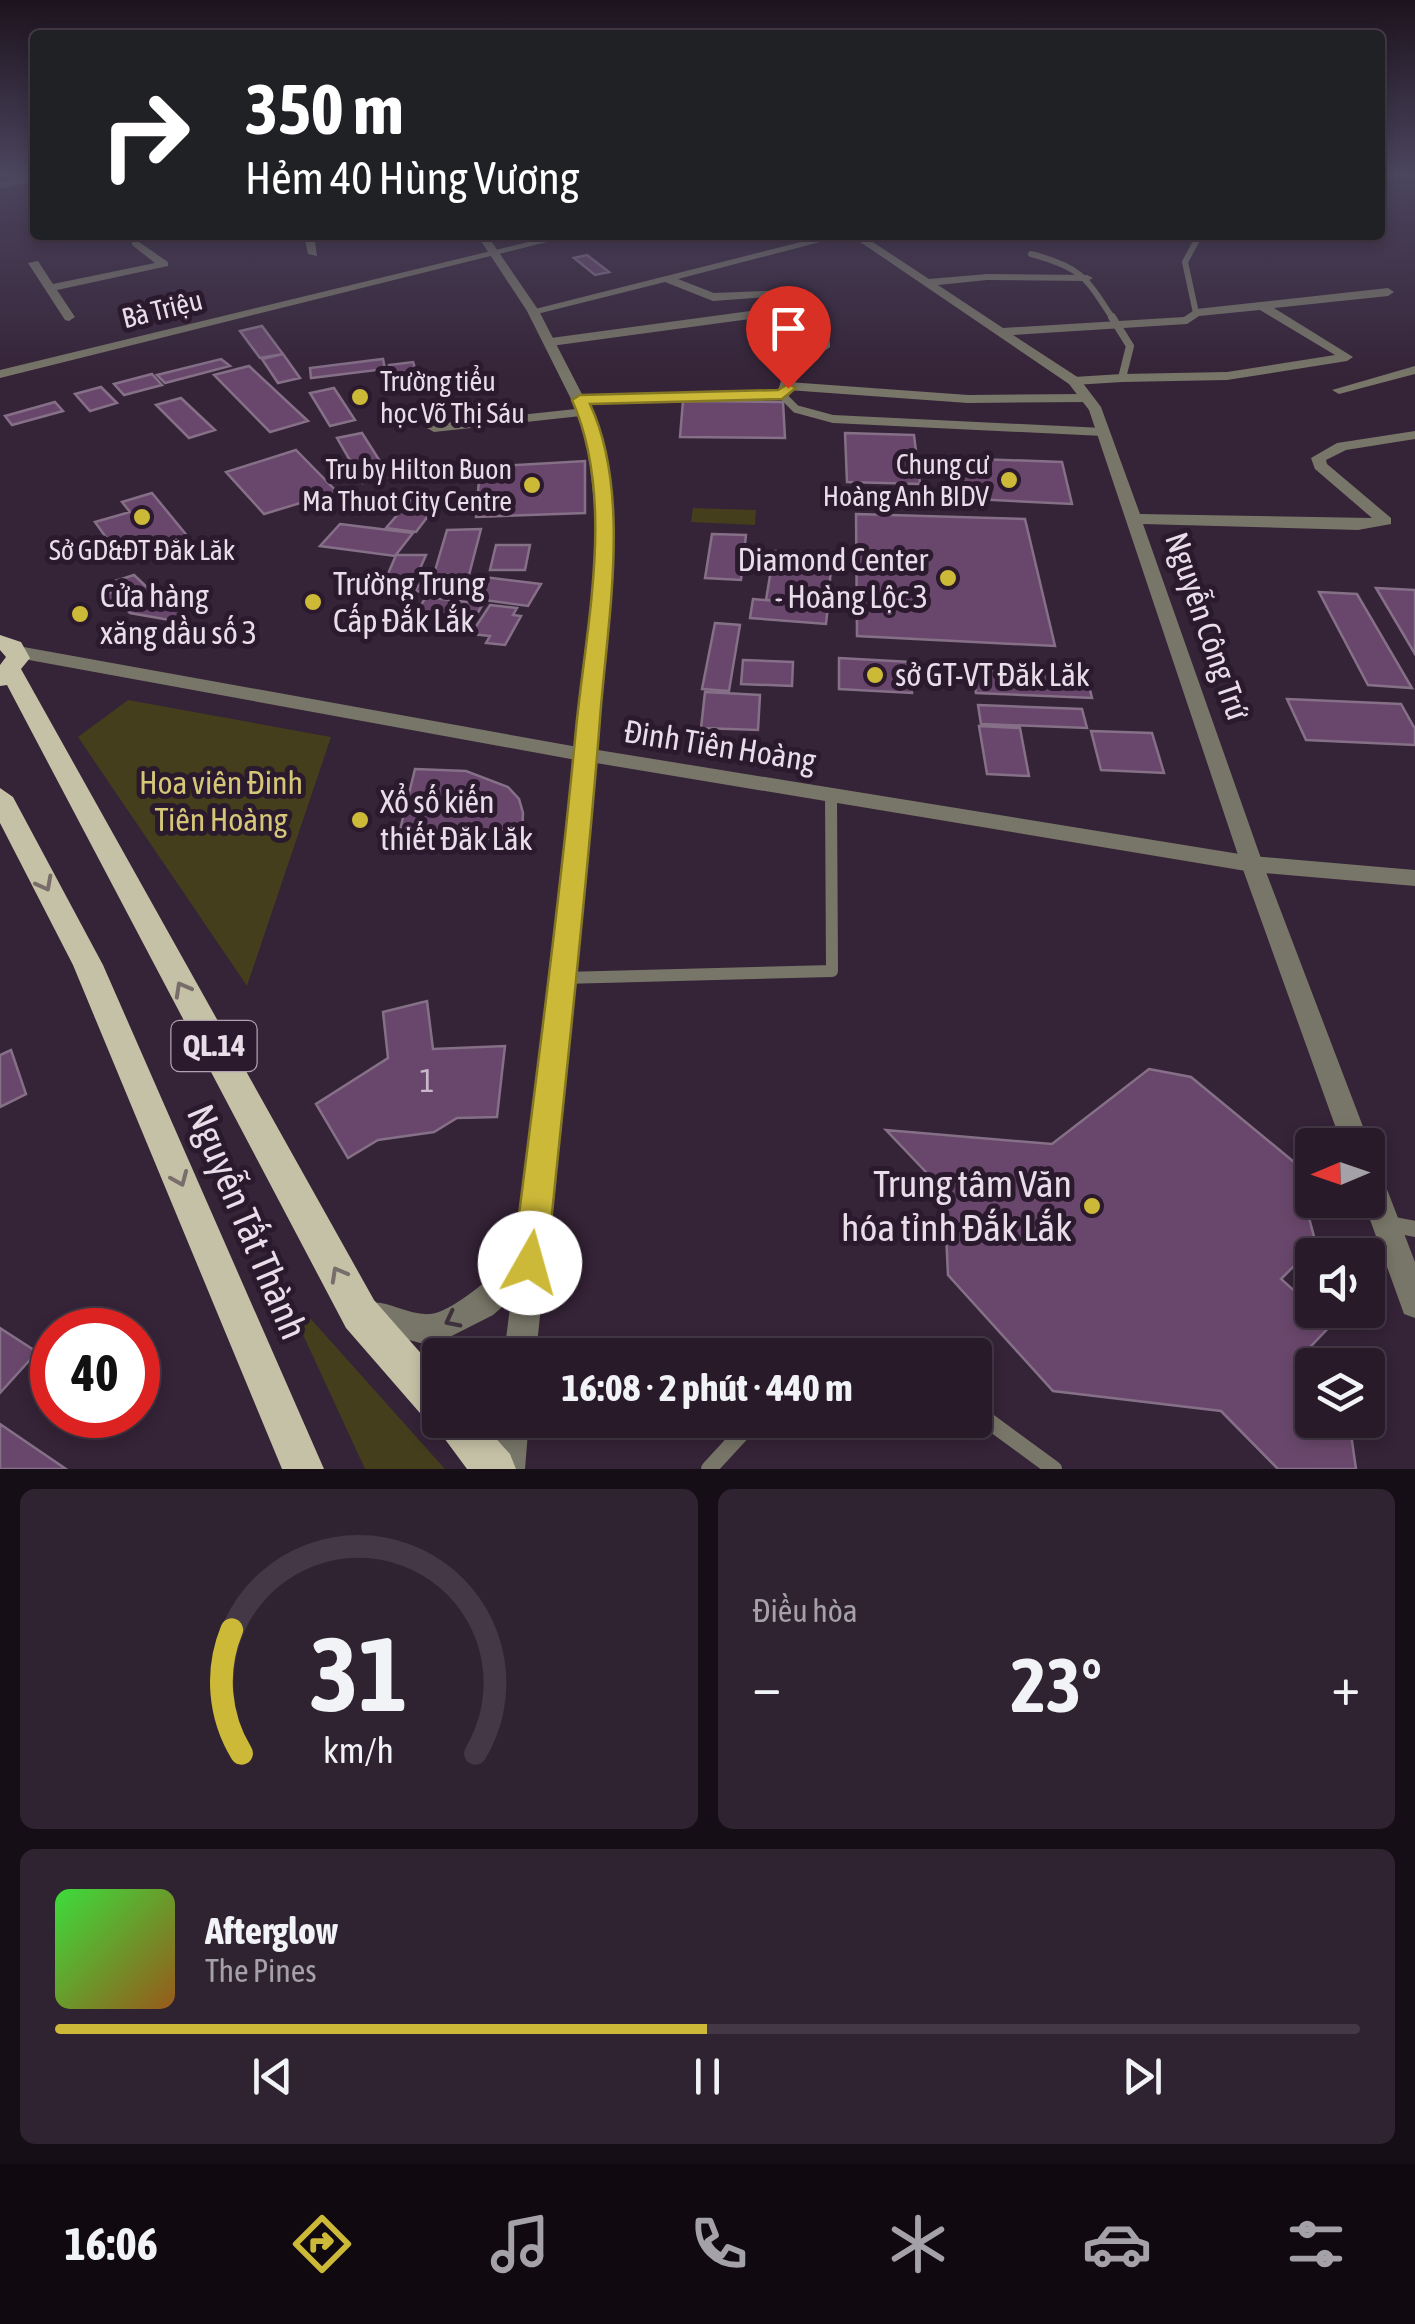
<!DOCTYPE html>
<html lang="vi">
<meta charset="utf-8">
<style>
:root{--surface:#281a29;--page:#302331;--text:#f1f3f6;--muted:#a5a1a8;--line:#443846;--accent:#cdb938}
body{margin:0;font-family:"Asap Condensed",sans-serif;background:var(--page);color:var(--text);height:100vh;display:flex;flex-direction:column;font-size:38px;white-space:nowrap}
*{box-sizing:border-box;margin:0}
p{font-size:32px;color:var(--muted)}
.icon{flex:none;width:55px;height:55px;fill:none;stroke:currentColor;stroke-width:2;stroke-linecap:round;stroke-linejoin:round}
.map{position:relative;height:1469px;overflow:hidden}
.sheet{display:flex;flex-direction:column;gap:20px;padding:20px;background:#160e17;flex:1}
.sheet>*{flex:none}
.banner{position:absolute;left:30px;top:30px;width:1355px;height:210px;border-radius:10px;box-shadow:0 5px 15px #0003,0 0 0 2px var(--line);background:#202124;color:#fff;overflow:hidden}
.needle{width:65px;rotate:268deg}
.buttons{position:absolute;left:1295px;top:1128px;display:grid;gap:20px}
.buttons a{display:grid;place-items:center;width:90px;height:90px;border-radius:10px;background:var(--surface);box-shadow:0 5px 15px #0003,0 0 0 2px var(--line);font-size:50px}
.speed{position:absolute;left:30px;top:1308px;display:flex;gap:20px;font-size:50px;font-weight:700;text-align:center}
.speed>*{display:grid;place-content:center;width:130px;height:130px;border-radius:50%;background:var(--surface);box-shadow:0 5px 15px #0003,0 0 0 2px var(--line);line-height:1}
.speed .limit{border:15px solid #d22;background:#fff;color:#111}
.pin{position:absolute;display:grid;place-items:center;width:85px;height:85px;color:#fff;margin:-102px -42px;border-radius:50% 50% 50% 0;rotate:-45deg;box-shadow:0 0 10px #0007}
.pin .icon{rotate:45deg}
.me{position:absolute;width:110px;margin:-55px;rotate:7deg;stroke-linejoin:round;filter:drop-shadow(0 0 8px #0008)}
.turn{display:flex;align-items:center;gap:35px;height:210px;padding:0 50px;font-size:45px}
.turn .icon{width:130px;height:130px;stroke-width:2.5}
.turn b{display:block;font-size:70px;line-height:85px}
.big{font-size:75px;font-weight:700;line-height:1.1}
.sheet .widget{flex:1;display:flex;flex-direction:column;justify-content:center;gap:15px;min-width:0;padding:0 35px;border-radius:15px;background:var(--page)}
.sheet .dial{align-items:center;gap:0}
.dial svg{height:260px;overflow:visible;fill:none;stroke:var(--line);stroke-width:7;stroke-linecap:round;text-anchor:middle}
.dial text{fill:var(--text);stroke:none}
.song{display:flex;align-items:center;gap:30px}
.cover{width:120px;height:120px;border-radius:15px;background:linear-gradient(135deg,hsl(120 70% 55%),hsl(30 70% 35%))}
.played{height:10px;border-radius:5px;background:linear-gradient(90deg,var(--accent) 50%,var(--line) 50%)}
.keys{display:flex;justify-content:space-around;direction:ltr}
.heat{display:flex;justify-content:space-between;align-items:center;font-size:55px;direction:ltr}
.sheet .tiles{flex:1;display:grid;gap:20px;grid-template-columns:1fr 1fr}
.widget:last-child{grid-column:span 2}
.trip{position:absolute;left:422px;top:1338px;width:570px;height:100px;border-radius:10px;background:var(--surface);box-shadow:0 5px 15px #0003,0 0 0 2px var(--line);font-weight:700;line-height:100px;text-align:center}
.tab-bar{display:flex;height:160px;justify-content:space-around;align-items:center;background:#100a10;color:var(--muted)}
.tab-bar .icon{width:70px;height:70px}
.tab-bar .current{color:var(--accent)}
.tab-bar b{font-size:45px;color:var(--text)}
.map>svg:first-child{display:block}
</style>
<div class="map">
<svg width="1415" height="1469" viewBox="0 0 1415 1469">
<rect width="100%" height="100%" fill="#352337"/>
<path fill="#443e1c" d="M 693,508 L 756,510 L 755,525 L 691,522 Z
M 128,700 L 331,737 L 247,986 L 78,737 Z
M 310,1318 L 445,1469 L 365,1469 L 299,1326 Z"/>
<path fill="#69476c" stroke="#857088" stroke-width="2.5" d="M 587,255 L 609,272 L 595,275 L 574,258 Z
M 262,326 L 283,354 L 260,358 L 240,331 Z
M 283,354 L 300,378 L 278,383 L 262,359 Z
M 221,359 L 230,366 L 165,383 L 157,375 Z
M 383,359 L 385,369 L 311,378 L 310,368 Z
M 413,362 L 422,389 L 397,392 L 389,365 Z
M 249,366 L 308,421 L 270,432 L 214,375 Z
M 152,374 L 162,385 L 124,395 L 114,384 Z
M 101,387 L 117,403 L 90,411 L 75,394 Z
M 334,388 L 355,420 L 330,426 L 310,393 Z
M 181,398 L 215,430 L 189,438 L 156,405 Z
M 683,401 L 783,402 L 785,438 L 680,437 Z
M 55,402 L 63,411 L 12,425 L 5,416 Z
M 362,433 L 390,477 L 363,483 L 337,438 Z
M 845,433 L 914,435 L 920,484 L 847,482 Z
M 296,450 L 337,492 L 264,514 L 226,472 Z
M 950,458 L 1062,462 L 1072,504 L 954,498 Z
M 585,461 L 585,513 L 476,517 L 480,467 Z
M 152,493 L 189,538 L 158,548 L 150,538 L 115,550 L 95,522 L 130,512 L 122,502 Z
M 410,500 L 438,503 L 416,532 L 386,528 Z
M 856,514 L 1025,519 L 1055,646 L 857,636 Z
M 340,524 L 413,533 L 395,556 L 320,546 Z
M 481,529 L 469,575 L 434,574 L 447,530 Z
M 712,534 L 746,535 L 741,580 L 705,578 Z
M 496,545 L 530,545 L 525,570 L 490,570 Z
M 774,551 L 832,555 L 828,605 L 766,600 Z
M 396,555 L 426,555 L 414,582 L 385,581 Z
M 427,573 L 445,575 L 471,578 L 460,596 L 415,591 Z
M 134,575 L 154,594 L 196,600 L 175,621 L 130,613 L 122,605 L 108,609 L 101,597 L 112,592 L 106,584 Z
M 476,576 L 541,584 L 528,606 L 462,597 Z
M 1376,588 L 1415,590 L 1415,654 Z
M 1319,592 L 1357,594 L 1412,688 L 1368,685 Z
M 426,597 L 483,604 L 473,621 L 415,614 Z
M 753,599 L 828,605 L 826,624 L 750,618 Z
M 490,605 L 517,608 L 513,615 L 521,616 L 505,645 L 486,643 L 490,636 L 471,634 Z
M 715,623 L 740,625 L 729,691 L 702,689 Z
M 839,658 L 910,662 L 912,693 L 839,689 Z
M 743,660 L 793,662 L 792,686 L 741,684 Z
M 972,669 L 1086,674 L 1092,698 L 976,693 Z
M 705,692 L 760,695 L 758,730 L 701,728 Z
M 1287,699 L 1401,704 L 1415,729 L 1415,745 L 1306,740 Z
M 978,705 L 1082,709 L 1087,728 L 981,724 Z
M 979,726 L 1020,728 L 1029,776 L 987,774 Z
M 1091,731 L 1152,733 L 1164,773 L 1101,770 Z
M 415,769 L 466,771 L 508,787 L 519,799 L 523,813 L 522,839 L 398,838 Z
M 427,1001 L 433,1049 L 505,1046 L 497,1117 L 457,1118 L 434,1132 L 378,1140 L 348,1158 L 316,1104 L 388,1058 L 383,1012 Z
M 11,1050 L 26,1094 L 0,1107 L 0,1055 Z
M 1149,1069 L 1191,1077 L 1294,1162 L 1316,1244 L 1281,1279 L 1332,1324 L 1297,1361 L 1312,1375 L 1312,1420 L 1349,1420 L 1356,1469 L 1278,1469 L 1221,1411 L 1053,1391 L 948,1275 L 944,1191 L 886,1130 L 1052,1144 Z
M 0,1328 L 37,1352 L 0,1393 Z
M 0,1424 L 66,1469 L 0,1469 Z"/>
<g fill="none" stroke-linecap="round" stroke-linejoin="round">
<path stroke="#787668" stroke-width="6" d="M 1380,178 L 1392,172
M 863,240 L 880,235
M 1031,254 C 1081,267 1086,277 1113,319
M 1196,313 L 1185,262 L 1197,240 L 1209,235"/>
<path stroke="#787668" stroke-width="8" d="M 1074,381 L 1122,378 L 1130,346 L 1112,317
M 788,386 L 968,399 L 1087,398
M 782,395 L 796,409 L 833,419 L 1103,432"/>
<path stroke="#787668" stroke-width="12" d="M 563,978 L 832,971 L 831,795"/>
<path stroke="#787668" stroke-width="16" d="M 1389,1224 L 1415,1229
M 975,1411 L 1054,1469
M 709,1469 L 754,1420"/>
<path fill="#787668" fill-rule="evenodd" d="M 304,235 L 314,235 L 317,256 L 308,254 Z
M 557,235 L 575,235 L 0,378 L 0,370 Z
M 829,235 L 847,235 L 678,279 L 714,293 L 786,290 C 809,303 831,318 830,347 L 796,372 L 795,389 L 787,398 L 580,404 L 573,400 L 580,396 L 778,391 L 785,367 L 818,345 L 815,327 L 798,307 L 750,319 L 551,346 L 545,342 L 551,338 L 750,311 L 790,302 L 780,296 L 713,301 L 665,282 L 533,315 L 527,311 Z
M 850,235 L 862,235 L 929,279 L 987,274 L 1087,275 L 1093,278 L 1087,281 L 987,280 L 938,285 L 1003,328 L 1184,317 L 1196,309 L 1388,288 L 1394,292 L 1388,296 L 1274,308 L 1353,357 L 1347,361 L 1227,380 L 1122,382 L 1115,378 L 1122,374 L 1227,372 L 1335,355 L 1260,310 L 1199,316 L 1187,324 L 1013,335 L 1079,378 L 1101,407 L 1140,514 L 1372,518 L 1315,469 L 1311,458 L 1337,443 L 1415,431 L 1415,439 L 1346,450 L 1326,460 L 1327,464 L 1391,518 L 1391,524 L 1358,530 L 1143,524 L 1263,864 L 1370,1145 L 1368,1150 L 1368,1145 L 1342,1145 L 1241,864 L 1089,410 L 1069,384 Z
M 136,240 L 168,262 L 168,266 L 57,290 L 75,317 L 69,321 L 65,320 L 28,263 L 38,261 L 53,284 L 155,263 L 132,245 L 132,241 Z
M 1415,366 L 1415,374 L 1339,394 L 1332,390 Z
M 585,408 L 590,409 L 590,415 L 434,432 L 427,428 L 434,424 Z
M 1368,1162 L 1378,1166 L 1415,1262 L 1415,1318 L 1404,1314 L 1363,1200 L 1368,1200 Z"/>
<path fill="#787668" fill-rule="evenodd" d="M 35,176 L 35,182 L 0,188 L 0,182 Z
M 477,235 L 487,235 L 539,311 L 600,429 L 613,530 L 598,750 L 1252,856 L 1415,870 L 1415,886 L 1252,872 L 596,763 L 536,1355 L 504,1355 L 511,1299 L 493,1315 L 432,1346 L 359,1327 L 355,1316 L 359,1305 C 383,1295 405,1316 430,1314 C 454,1312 497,1271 516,1256 L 576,760 L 18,658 L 9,652 L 18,646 L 578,747 L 597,530 L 586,429 L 527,311 Z
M 497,1420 L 529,1420 L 525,1469 L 491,1469 Z"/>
<path fill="#c5c1a6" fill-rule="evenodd" d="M 0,635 L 21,642 L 30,658 L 21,669 L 374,1300 L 440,1375 L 440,1420 L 479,1420 L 510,1454 L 516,1469 L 467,1469 L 433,1423 L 426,1420 L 346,1328 L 7,685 L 0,686 L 0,665 L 6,657 L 0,650 Z
M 0,788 L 13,797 L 103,965 L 324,1469 L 282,1469 L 73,965 L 0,823 Z"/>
</g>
<defs><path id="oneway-chevron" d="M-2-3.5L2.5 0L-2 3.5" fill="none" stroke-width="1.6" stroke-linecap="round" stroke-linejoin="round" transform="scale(2.5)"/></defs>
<g stroke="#786d6a">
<use href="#oneway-chevron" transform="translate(45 884) rotate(62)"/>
<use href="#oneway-chevron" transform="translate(182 989) rotate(-119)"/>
<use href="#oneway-chevron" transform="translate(180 1179) rotate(67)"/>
<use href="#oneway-chevron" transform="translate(338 1274) rotate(-119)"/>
</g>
<use stroke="#3e303c" href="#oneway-chevron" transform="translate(452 1320) rotate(153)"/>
<linearGradient id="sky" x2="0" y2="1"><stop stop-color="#1d131e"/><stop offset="0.46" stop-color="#4b455e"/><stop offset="1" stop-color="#4b455e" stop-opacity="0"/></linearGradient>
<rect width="1415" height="378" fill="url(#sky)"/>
<path fill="#cdb938" stroke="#857824" stroke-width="2.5" d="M 788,384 L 796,388 L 782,399 L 590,404 C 632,494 607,623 600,719 C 586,901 565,1082 547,1263 L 542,1275 L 530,1280 L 518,1275 L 513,1263 C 535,1085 559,908 576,729 C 586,625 616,499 572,400 L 580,395 L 778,390 Z"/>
<g fill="#cdb938" stroke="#2b192d" stroke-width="4">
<circle cx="360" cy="397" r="10"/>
<circle cx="1009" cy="480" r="10"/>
<circle cx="532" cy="485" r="10"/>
<circle cx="142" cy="517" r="10"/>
<circle cx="948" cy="578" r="10"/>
<circle cx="313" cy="602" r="10"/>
<circle cx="80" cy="614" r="10"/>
<circle cx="875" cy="675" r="10"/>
<circle cx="360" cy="820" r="10"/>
<circle cx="1092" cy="1206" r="10"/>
</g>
<g text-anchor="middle" stroke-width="10" stroke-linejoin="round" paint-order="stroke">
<g font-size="28" fill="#e9ddea" stroke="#2b192d">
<text transform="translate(162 309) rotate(-14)" y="10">Bà Triệu</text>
</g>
<g font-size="28" fill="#e9ddea" stroke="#2b192d" text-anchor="end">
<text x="380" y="391" text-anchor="start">Trường tiểu<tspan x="380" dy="32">học Võ Thị Sáu</tspan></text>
<text x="989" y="474">Chung cư<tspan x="989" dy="32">Hoàng Anh BIDV</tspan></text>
<text x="512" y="479">Tru by Hilton Buon<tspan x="512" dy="32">Ma Thuot City Centre</tspan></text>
<text x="142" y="560" text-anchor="middle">Sở GD&amp;ĐT Đăk Lăk</text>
</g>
<rect fill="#2b192d" stroke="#b0a2b1" stroke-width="2.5" x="171.5" y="1021" width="85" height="50" rx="8"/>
<g font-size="30" font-weight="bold" fill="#e9ddea">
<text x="214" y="1056">QL.14</text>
</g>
<g font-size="32" fill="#e9ddea" stroke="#2b192d" text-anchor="start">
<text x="928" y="571" text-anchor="end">Diamond Center<tspan x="928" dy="37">- Hoàng Lộc 3</tspan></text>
<text x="333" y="595">Trường Trung<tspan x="333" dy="37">Cấp Đắk Lắk</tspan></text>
<text x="100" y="607">Cửa hàng<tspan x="100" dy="37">xăng dầu số 3</tspan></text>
<text x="895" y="686">sở GT-VT Đăk Lăk</text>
<text x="380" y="813">Xổ số kiến<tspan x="380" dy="37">thiết Đăk Lăk</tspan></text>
</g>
<g font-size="32" fill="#e9ddea" stroke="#2b192d">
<text transform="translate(1207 626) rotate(71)" y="11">Nguyễn Công Trứ</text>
<text transform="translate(720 746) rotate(9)" y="11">Đinh Tiên Hoàng</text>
</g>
<g font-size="32" fill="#d5c777" stroke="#2b192d">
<text x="221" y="794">Hoa viên Đinh<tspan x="221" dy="37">Tiên Hoàng</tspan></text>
</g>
<g font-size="32" fill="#c9b8ca">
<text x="427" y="1092">1</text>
</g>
<g font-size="38" fill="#e9ddea" stroke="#2b192d" text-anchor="end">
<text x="1072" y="1197">Trung tâm Văn<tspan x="1072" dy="44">hóa tỉnh Đắk Lắk</tspan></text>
</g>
<g font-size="38" fill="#e9ddea" stroke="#2b192d">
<text transform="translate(247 1222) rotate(67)" y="13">Nguyễn Tất Thành</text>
</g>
</g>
</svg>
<div class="buttons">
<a><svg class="needle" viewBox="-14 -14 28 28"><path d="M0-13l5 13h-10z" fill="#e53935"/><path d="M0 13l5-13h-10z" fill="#a5a1a8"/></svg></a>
<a><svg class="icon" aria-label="sound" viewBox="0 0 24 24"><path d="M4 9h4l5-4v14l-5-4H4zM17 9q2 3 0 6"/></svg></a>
<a><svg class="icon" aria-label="layers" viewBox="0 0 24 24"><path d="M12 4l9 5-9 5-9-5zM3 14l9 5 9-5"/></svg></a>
</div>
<div class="speed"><div class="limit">40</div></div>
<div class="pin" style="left:788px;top:388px;background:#d93025"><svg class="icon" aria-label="arrive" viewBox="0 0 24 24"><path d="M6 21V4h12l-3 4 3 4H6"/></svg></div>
<svg class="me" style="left:530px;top:1263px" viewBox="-20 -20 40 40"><circle r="19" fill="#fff"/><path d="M0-13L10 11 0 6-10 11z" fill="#cdb938"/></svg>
<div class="trip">16:08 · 2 phút · 440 m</div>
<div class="banner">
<div class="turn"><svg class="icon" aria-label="right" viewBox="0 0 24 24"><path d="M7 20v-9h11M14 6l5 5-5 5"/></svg><div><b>350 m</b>Hẻm 40 Hùng Vương</div></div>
</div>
</div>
<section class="sheet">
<div class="tiles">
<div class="widget dial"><svg viewBox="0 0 100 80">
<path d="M14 69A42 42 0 1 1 86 69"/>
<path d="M14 69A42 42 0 0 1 11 31" stroke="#cdb938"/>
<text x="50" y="56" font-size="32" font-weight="700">31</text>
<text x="50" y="72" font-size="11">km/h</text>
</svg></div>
<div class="widget"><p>Điều hòa</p>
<div class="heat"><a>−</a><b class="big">23°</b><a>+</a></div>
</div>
<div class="widget">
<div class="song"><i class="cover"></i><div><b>Afterglow</b><p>The Pines</p></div></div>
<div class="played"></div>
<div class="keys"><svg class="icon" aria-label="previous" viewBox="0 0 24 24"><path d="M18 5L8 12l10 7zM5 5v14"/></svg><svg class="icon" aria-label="pause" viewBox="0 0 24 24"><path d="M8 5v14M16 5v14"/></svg><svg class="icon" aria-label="next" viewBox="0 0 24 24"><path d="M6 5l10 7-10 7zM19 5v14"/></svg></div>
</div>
</div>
</section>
<nav class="tab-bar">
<b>16:06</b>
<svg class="icon current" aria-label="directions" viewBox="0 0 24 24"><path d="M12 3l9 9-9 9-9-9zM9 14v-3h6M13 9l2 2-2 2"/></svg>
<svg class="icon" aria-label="music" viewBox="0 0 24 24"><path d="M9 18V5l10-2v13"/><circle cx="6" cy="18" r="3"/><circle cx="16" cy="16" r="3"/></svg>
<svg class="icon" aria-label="phone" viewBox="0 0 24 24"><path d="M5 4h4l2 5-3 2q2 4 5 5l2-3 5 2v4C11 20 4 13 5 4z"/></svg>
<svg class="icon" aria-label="climate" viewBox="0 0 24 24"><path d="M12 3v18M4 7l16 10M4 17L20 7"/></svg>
<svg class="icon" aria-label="car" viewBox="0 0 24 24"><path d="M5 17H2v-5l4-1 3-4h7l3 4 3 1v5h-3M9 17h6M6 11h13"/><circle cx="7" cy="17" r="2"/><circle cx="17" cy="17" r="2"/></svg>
<svg class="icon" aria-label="filters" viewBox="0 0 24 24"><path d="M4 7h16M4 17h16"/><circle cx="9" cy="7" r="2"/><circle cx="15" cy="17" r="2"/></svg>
</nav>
